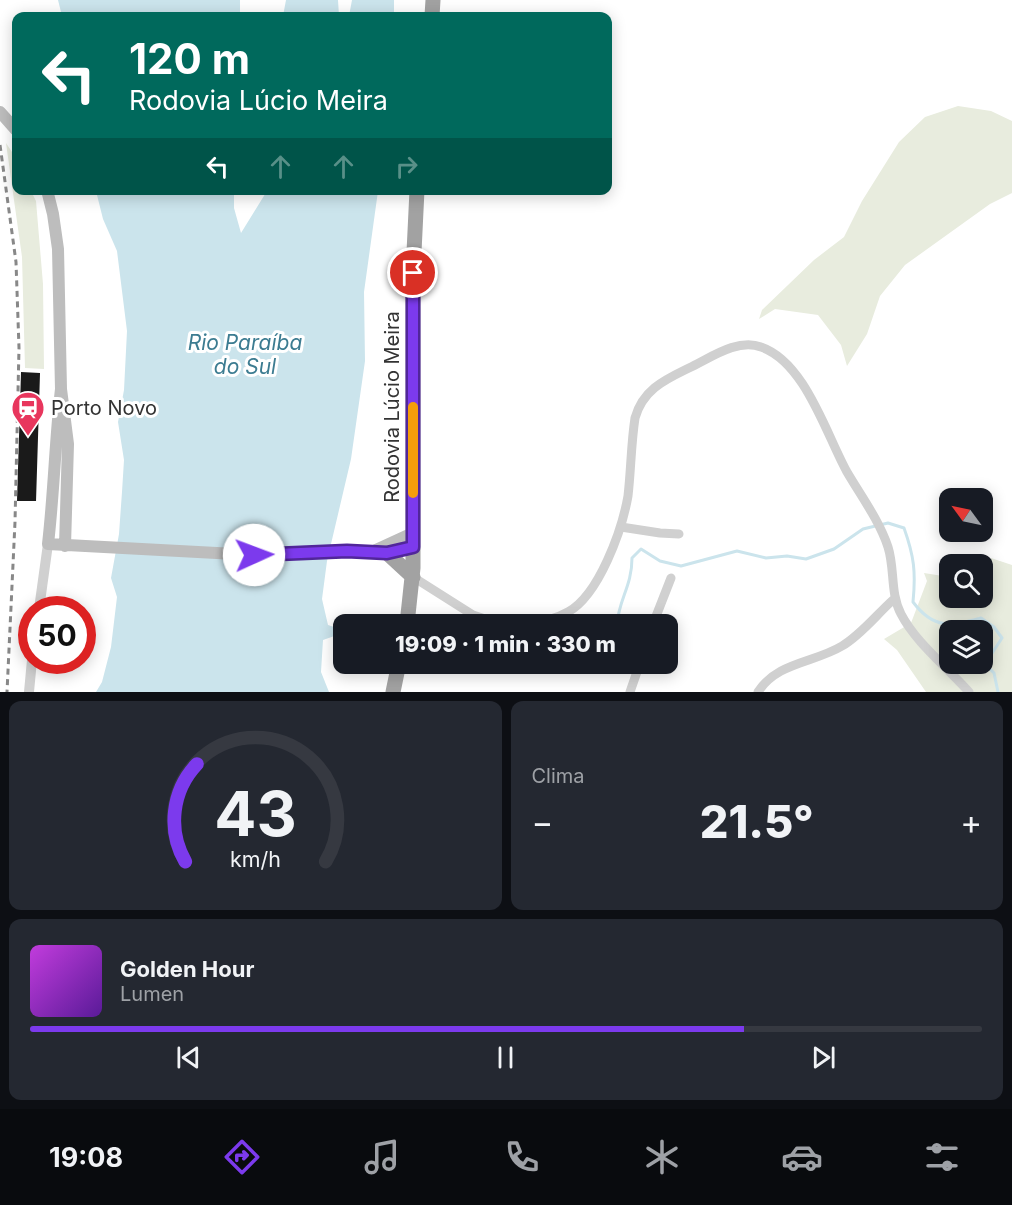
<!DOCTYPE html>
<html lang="pt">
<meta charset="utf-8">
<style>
:root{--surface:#171b24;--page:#242831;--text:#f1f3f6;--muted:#9ea1a6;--line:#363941;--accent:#7c3aed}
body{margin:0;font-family:Inter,sans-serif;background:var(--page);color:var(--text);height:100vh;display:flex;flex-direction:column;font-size:22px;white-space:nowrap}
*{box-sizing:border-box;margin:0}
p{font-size:20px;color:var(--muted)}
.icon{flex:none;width:33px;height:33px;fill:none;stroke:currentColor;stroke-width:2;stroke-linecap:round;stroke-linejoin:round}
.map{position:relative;height:692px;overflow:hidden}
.panel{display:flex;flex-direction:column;gap:9px;padding:9px;background:#0d0f14;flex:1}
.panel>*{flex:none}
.guide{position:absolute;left:12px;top:12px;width:600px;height:183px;border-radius:12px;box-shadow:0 3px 15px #0003;background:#00695c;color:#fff;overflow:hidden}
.needle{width:39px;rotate:303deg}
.tools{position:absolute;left:939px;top:488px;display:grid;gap:12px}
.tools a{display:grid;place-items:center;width:54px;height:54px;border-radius:12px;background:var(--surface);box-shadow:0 3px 15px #0003;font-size:30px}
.speed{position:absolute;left:18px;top:596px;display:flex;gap:12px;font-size:30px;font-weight:700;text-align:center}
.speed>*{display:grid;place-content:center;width:78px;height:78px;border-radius:50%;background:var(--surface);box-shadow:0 3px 15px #0003;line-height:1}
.speed .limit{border:9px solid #d22;background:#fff;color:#111}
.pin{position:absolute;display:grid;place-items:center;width:51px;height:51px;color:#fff;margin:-26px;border:3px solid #fff;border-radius:50%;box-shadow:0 2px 6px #0007}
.me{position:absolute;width:66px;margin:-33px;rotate:88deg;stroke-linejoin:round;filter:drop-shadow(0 0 4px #0008)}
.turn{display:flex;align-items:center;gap:21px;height:126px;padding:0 18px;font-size:27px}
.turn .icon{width:78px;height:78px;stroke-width:2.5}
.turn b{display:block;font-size:42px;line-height:51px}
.lanes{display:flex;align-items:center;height:57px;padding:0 18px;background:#0003;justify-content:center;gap:30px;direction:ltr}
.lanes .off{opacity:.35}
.big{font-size:45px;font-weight:800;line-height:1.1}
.panel .tile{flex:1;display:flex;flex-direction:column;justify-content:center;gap:9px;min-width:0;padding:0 21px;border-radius:12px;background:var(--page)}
.panel .dial{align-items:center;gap:0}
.dial svg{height:156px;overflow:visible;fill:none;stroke:var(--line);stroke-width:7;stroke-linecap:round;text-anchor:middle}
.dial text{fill:var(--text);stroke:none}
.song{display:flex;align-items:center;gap:18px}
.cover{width:72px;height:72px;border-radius:9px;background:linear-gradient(135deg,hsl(290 70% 55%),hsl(270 70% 35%))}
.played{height:6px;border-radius:3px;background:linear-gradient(90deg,var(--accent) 75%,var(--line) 75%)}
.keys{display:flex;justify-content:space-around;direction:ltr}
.heat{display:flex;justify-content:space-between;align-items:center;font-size:33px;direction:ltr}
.panel .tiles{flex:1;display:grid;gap:9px;grid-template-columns:1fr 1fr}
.tile:last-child{grid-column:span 2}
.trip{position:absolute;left:333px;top:614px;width:345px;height:60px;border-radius:12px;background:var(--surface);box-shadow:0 3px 15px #0003;font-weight:800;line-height:60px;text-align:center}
.menu{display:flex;height:96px;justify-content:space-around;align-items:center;background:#090b0e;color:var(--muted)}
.menu .icon{width:42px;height:42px}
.menu .current{color:var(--accent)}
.menu b{font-size:27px;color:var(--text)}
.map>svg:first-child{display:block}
</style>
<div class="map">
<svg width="1012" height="692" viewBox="0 0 1012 692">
<rect width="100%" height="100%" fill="#fff"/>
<path fill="#e8ecde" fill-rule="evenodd" d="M 958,106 L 991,111 L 1012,121 L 1012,193 L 990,204 L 905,265 L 880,296 L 867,334 L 847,366 L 841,345 L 818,315 L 775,309 L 759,319 L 762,310 L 814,260 L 844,237 L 862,201 L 899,142 L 925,117 Z
M 6,143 L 16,158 L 16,190 L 31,191 L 36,201 L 43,284 L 44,369 L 25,368 L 22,257 Z
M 991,558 L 1012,565 L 1012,692 L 926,692 L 897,650 L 884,639 L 911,623 L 927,581 L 924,573 L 949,577 L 950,597 L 982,597 L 982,564 L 978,564 ZM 950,630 L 982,630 L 982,663 L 950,663 Z"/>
<path fill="#cbe4ec" d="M 58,0 L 240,0 L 240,16 L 62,16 Z
M 286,0 L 338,0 L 339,16 L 283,16 Z
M 352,0 L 394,0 L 394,16 L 349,16 Z
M 96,191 L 234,191 L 234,208 L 241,233 L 267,191 L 378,191 L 364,292 L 365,361 L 351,459 L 327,561 L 322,599 L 328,625 L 343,630 L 343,633 L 323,640 L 321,672 L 329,692 L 96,692 L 102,682 L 111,647 L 117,597 L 111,578 L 119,534 L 122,492 L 124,460 L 118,422 L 124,390 L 127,331 L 117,251 L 103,219 Z"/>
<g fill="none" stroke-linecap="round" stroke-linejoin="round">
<path stroke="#cbe4ec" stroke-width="3" d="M 617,624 C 619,599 632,586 632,558 L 641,549 L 660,561 L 681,566 L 737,551 L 766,558 L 787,556 L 806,559 L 834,549 L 863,529 L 888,523 L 904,528 C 914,556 916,572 913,602 C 934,630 951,626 981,618 L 994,627 L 1002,638 L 985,664 L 994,673 L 998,692"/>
</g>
<path fill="#1a1a1a" d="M 21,372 L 40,373 L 36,501 L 17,501 Z"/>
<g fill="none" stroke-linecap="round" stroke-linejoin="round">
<path stroke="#d0d0d0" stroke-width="9" d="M 621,527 L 660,533 L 679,534
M 413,577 L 473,615 L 500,624
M 528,624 C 542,622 556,619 568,612 C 599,595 622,530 628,496 C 631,470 631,444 635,418 C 644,386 670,378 697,364 C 716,354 740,339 761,347 C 805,362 826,434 847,472 C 861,496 879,520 888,547 C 895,569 890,593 901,614 C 916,643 947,667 969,692
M 653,624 L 671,578
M 630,692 L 640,663
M 758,692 C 777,662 814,663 842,646 C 861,635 877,614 894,599"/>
<path stroke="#d0d0d0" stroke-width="10" d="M 39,609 L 48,544
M 29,692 L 32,660"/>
<path stroke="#bdbdbd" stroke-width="12" d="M 0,112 L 16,130
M 47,190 L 53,214 L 58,249 L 61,389 L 68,444 L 65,546
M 61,389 C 55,441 54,492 48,544 L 254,555 L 347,551 L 387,553 L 413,547
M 376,550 L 413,533"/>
<path stroke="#a2a2a2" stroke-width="15" d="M 432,16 L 433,0
M 387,553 L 413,577
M 407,624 L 413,568 L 413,273 L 417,190
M 393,692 L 399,663"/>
<path stroke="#888" stroke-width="3" stroke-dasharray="6 4.5" stroke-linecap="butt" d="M 0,145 L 16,262 L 19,348 L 15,522 L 7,692"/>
</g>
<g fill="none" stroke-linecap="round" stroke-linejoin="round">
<g stroke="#51269a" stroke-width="15">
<path id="route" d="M 254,555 L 347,551 L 387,553 L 413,547 L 413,273"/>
</g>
<use href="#route" stroke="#7c3aed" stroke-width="10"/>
<path stroke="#f59e0b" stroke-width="10" d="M 413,493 L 413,407"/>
</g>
<defs>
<g id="station-pin" transform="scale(1.725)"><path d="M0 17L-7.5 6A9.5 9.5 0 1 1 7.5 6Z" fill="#e8365d" stroke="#fff"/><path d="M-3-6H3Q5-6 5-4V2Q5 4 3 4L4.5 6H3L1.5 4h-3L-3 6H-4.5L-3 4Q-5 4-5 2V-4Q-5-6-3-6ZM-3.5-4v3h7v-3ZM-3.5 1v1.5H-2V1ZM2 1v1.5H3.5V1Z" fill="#fff"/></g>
</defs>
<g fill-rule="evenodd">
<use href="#station-pin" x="28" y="408"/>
</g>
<g text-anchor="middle" stroke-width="6" stroke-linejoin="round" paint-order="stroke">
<g font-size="20" fill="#333" stroke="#fff">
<text transform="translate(392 407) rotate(-90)" y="7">Rodovia Lúcio Meira</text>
</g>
<g font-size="20" fill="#333" stroke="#fff" text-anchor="start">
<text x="51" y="415">Porto Novo</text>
</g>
<g font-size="21" font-style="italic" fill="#3c7c91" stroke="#fff">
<text x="245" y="350">Rio Paraíba<tspan x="245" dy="24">do Sul</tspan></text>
</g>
</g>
</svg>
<div class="tools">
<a><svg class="needle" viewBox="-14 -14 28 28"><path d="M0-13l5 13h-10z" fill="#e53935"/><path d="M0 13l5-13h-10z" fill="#9ea1a6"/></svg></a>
<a><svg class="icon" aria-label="search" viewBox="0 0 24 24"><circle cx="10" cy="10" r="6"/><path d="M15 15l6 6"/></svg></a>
<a><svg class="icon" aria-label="layers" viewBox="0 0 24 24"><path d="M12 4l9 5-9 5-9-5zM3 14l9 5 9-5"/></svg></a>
</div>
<div class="speed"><div class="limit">50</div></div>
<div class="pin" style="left:413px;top:273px;background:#d93025"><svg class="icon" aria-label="arrive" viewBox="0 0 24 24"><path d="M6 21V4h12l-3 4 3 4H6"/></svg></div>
<svg class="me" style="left:254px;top:555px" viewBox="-20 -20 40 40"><circle r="19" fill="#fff"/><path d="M0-13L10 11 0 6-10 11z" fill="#7c3aed"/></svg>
<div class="trip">19:09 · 1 min · 330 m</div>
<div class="guide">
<div class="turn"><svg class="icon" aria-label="left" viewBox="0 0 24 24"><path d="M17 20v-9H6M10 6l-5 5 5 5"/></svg><div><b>120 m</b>Rodovia Lúcio Meira</div></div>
<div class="lanes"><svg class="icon" aria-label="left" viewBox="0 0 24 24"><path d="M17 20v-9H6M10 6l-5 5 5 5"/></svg><svg class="icon off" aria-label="ahead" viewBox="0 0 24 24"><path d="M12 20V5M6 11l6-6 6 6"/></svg><svg class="icon off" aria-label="ahead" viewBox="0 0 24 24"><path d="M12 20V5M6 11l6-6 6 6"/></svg><svg class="icon off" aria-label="right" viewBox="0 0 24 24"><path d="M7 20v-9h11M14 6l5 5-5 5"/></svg></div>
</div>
</div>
<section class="panel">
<div class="tiles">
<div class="tile dial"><svg viewBox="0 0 100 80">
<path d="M14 69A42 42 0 1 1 86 69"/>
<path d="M14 69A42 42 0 0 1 20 19" stroke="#7c3aed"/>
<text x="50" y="56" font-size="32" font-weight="700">43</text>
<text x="50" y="72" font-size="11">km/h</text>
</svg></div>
<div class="tile"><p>Clima</p>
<div class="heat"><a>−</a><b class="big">21.5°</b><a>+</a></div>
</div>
<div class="tile">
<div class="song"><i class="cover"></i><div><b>Golden Hour</b><p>Lumen</p></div></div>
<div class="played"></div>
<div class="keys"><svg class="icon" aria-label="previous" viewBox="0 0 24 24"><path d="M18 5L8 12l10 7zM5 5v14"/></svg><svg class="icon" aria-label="pause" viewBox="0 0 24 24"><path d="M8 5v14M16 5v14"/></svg><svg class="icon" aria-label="next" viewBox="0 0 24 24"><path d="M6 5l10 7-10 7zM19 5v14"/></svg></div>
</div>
</div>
</section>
<nav class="menu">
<b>19:08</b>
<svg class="icon current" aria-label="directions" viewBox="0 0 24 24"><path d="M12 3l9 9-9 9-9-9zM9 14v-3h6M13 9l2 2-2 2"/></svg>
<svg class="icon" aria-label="music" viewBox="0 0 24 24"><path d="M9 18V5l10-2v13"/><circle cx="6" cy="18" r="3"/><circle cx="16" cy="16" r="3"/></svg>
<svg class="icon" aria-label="phone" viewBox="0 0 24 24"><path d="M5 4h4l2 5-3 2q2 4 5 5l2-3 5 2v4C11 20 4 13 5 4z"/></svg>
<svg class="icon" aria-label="climate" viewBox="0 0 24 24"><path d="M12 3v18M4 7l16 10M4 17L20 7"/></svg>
<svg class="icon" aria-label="car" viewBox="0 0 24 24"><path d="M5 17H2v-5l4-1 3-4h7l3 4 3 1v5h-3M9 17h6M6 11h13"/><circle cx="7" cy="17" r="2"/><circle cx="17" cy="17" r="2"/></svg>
<svg class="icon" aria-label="filters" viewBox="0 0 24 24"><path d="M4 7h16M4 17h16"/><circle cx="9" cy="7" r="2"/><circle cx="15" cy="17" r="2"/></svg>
</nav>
